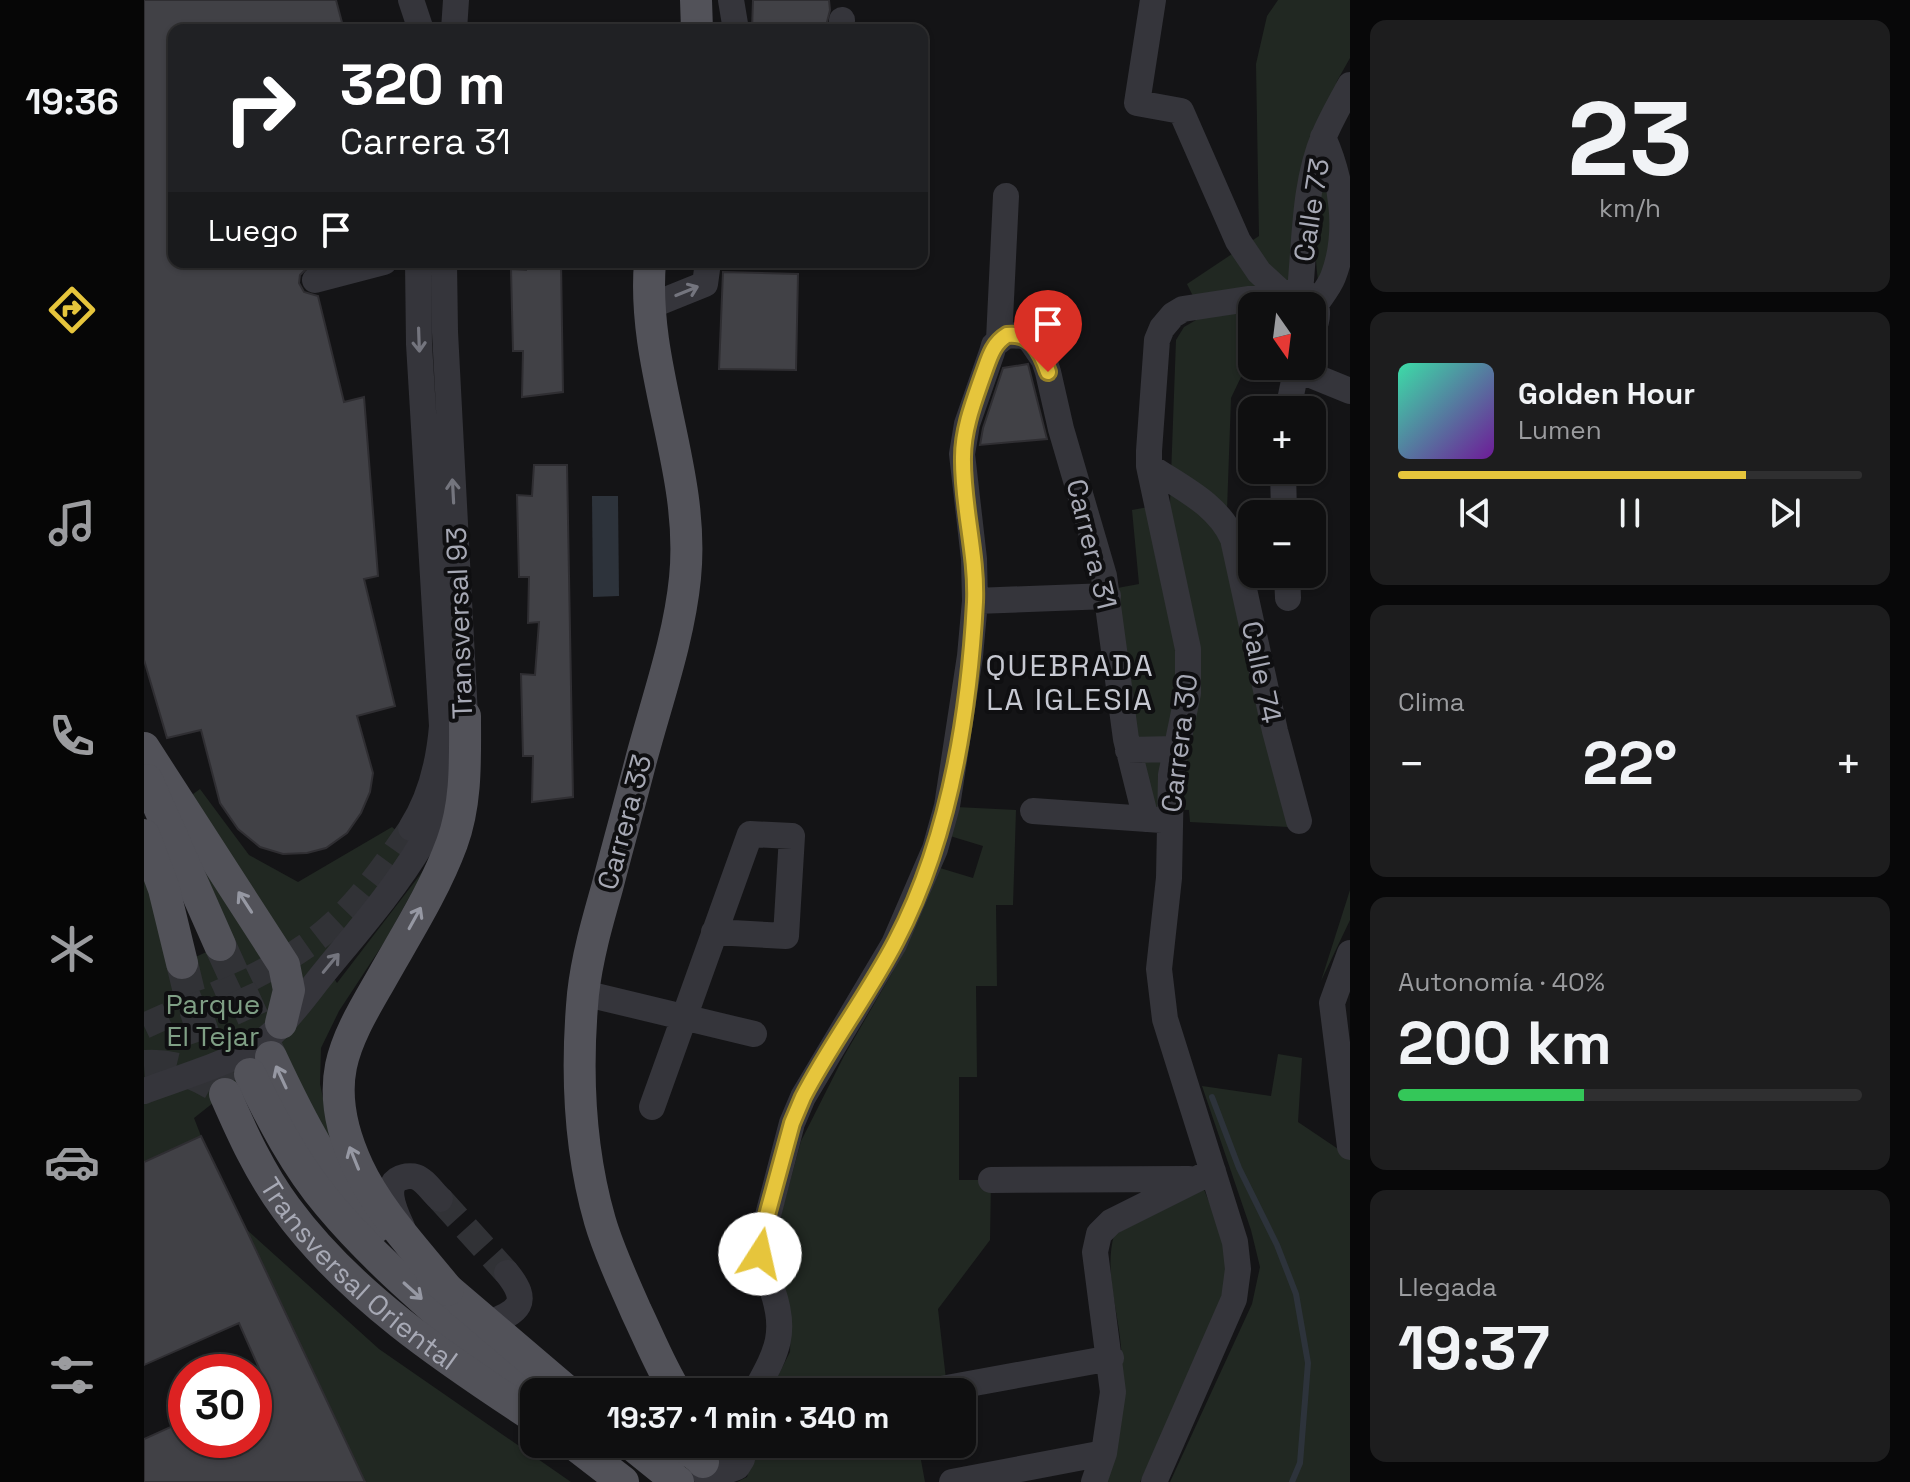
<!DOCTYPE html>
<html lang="es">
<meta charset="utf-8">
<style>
:root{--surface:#0f0f10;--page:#1d1d1e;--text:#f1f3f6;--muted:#9b9c9f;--line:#2f2f30;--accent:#e6c53c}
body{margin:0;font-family:"Space Grotesk",sans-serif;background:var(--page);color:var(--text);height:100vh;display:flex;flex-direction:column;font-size:30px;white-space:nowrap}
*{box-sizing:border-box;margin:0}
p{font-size:26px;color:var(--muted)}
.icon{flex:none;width:44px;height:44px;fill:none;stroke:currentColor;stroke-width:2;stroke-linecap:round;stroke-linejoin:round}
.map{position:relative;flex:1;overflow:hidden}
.panel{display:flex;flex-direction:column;gap:20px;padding:20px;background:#080809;width:560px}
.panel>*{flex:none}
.guide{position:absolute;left:24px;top:24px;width:760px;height:244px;border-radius:16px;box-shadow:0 2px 6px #0004,0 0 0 2px var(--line);background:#202124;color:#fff;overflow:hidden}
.needle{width:52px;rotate:166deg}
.buttons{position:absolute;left:1094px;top:292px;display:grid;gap:16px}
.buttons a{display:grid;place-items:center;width:88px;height:88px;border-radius:16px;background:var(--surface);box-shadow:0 2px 6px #0004,0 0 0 2px var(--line);font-size:40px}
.speed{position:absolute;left:24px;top:1354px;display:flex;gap:16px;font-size:40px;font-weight:700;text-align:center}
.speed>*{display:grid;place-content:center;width:104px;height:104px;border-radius:50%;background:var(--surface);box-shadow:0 2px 6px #0004,0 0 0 2px var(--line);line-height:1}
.speed .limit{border:12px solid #d22;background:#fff;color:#111}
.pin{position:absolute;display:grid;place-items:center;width:68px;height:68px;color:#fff;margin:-82px -34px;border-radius:50% 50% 50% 0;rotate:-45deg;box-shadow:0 0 8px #0007}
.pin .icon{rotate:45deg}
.me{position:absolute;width:88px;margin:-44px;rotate:10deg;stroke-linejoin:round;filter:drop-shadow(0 0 6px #0008)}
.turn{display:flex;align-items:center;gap:28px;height:168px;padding:0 40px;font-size:36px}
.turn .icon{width:104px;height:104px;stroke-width:2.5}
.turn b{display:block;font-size:56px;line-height:68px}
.then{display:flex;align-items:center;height:76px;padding:0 40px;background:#0003;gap:16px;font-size:30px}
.big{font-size:60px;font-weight:700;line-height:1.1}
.panel .widget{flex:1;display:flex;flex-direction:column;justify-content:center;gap:12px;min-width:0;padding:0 28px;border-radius:16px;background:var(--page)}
.panel .dial{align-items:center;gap:0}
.dial b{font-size:104px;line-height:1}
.song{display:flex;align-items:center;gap:24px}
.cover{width:96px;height:96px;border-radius:12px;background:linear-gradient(135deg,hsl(160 70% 55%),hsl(280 70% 35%))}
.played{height:8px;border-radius:4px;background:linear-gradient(90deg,var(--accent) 75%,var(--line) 75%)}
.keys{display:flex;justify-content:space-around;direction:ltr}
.heat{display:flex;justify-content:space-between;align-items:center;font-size:44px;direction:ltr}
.charge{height:12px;border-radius:6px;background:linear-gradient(90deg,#34c759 40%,var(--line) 0)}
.trip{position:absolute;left:376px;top:1378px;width:456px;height:80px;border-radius:16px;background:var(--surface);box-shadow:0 2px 6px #0004,0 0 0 2px var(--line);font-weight:700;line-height:80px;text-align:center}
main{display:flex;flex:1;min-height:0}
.menu{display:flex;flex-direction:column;width:144px;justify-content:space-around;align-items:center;background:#060606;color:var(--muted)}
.menu .icon{width:56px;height:56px}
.menu .selected{color:var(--accent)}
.menu b{font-size:36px;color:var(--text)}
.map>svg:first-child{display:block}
</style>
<main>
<nav class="menu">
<b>19:36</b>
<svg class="icon selected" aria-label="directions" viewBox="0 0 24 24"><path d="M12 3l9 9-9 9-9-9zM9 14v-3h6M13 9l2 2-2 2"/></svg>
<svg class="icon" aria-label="music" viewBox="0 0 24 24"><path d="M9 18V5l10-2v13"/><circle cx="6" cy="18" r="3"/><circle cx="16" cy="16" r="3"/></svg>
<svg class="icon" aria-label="phone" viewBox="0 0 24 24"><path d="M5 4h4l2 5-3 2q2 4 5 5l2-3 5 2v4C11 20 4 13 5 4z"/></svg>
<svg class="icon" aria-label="climate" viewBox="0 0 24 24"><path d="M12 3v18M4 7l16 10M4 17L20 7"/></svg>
<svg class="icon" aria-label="car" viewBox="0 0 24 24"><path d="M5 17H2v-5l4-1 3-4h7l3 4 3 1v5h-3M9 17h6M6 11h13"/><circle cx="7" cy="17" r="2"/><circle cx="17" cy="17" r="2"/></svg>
<svg class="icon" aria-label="filters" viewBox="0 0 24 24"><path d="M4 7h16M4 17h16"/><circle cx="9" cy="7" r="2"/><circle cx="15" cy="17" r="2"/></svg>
</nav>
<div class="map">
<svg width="1206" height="1482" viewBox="0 0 1206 1482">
<rect width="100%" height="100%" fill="#141416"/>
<path fill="#212822" d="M 1134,0 L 1206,0 L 1206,58 L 1193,81 L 1147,303 L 1159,306 L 1108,306 L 1108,359 L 1106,358 L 1087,398 L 1082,539 L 1144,827 L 1046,822 L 1045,810 L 1006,809 L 968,589 L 995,584 L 988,510 L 1026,503 L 1032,340 L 1040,327 L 1059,316 L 1043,284 L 1115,236 L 1112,64 L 1123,16 Z
M 1182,158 L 1188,243 L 1175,287 C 1168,244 1172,201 1182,158 Z
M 56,789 L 105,855 L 154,882 L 248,827 L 270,846 L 179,960 L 193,983 L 282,867 L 241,941 L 195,1011 L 177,1048 L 176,1084 L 190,1150 L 127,1057 L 50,1118 L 57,1136 L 0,1162 L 0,867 L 30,967 L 86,941 L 30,808 Z
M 812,807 L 872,810 L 869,905 L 852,905 L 853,986 L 832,986 L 833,1077 L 815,1077 L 815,1180 L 847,1180 L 846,1240 L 794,1309 L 803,1388 L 781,1392 L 626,1392 L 646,1352 L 647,1320 L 630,1241 L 657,1141 L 700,1056 L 748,973 L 796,868 L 829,878 L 839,846 L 806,836 Z
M 1206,890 L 1206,920 L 1177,981 Z
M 1134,1054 L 1158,1058 L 1154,1122 L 1206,1157 L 1206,1482 L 1026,1482 L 1108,1304 L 1116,1267 L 1107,1230 L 1058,1086 L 1127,1096 Z
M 1059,1187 L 1080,1239 L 1086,1268 L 1077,1308 L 996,1482 L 956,1482 C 969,1435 982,1396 977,1347 C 974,1309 960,1272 970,1235 Z
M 102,1229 L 235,1349 L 427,1482 L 221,1482 Z
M 612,1444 L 774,1444 L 781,1482 L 593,1482 L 603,1477 Z"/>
<path fill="#2d333b" d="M 448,496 L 474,496 L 475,596 L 449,597 Z"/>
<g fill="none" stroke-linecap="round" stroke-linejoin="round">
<path stroke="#2d333b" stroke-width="6" d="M 1068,1097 L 1095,1168 L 1133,1245 L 1152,1294 L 1164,1363 L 1156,1463 L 1148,1482"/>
</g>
<path fill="#414146" stroke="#2f2e32" stroke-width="2" d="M 0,0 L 192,0 L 200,30 L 30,30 L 30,262 L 167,262 L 167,264 L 156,275 L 155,283 L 160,292 L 174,296 L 200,402 L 220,397 L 234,576 L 220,579 L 251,706 L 213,716 L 229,773 L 226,792 L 217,813 L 203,833 L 182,848 L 163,853 L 139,854 L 116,847 L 94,829 L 76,803 L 57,730 L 23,738 L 0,660 Z
M 609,0 L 685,0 L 686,10 L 681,30 L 608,30 Z
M 382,262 L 417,262 L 419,392 L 378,397 L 379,351 L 369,351 L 367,269 L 382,270 Z
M 579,272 L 654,274 L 652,370 L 575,369 Z
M 884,364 L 903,439 L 836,445 L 839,428 L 859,368 Z
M 390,465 L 423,465 L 429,797 L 388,802 L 389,756 L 379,756 L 377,674 L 391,675 L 395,622 L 384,623 L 385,577 L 375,577 L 373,495 L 388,496 Z
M 57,1136 L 102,1229 L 221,1482 L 0,1482 L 0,1439 L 42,1420 L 42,1440 L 110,1440 L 110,1389 L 122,1384 L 95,1323 L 0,1365 L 0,1162 Z"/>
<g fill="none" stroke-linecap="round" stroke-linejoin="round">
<path stroke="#313236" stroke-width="26" stroke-dasharray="26 13" stroke-linecap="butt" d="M 0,1026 C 60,998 135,972 184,929 C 217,901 242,864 266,830
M 296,1199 L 363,1273"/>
<path stroke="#313236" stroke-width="32" stroke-dasharray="32 16" stroke-linecap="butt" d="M 76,945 L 127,1057
M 38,963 L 45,992 L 80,1093
M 0,1066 C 25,1064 48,1072 69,1084"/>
<path stroke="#35353b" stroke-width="26" d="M 267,0 L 277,30
M 587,0 L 592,30
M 1009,0 L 993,103 L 1037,111 L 1094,241 L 1115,272 L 1138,293
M 310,30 L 312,0
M 697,30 L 698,20
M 171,280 L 240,262
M 1156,291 C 1161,241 1160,183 1180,136 C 1187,119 1197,102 1206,85
M 1163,294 C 1176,303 1175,318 1168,332
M 1172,304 C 1178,295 1185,287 1189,277 C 1206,233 1198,179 1179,137
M 504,307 L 561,284 L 564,262
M 855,340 L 862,196
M 1152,369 L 1206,391
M 1144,410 L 1153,366
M 1005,466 C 1036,487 1074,504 1089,539 L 1131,731 L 1155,821
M 1139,470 L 1140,514
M 1143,574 L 1144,598
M 831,601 L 964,596
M 984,750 L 1032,749
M 889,811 L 1018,820
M 267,828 C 287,797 295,762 298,726 L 275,344 L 274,262
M 1206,953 L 1188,1003 L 1206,1147
M 439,993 L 610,1034
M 0,1091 C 32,1079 92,1061 118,1042 C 143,1023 163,993 183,969 C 247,891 311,821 321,716 L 301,332 L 300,262
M 508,1107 L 606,834 L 648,836 L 642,936 L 570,932
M 847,1180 L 1045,1179
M 258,1227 C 252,1214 236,1182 260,1177 C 263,1176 269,1176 272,1177 C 281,1180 289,1193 296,1199
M 344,1324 C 375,1311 387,1303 363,1273
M 611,1392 C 632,1353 644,1334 628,1289 C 623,1275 616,1261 616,1246 L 648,1123 L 659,1097 L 750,944 L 791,849 L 803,806 L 826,656 L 831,601 L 830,559 L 818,454 L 823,424 L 848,352 L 850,345 L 863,335 L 881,336 L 887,341 L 900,360 L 904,372 L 917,429 L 960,576 L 982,739 L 1002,819
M 781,1392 L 967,1358
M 559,1472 L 574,1474 L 593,1467 L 598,1459 L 600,1444
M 808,1482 L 960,1453
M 950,1482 L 960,1453 L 969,1392 L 951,1252 L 955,1234 L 967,1222 L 1069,1171
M 1010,1482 L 1090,1299 L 1094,1269 L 1091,1242 L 1021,1019 L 1015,969 L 1025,878 L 1027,775 L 1044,693 L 1044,649 L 1005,466 L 1005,451 L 1013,340 L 1018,328 L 1029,315 L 1039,309 L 1156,291"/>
<g stroke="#525259" stroke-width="32">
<path d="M 552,0 L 553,30"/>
<path d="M 506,262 C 497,369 552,470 541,578 C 535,639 513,700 497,760 C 486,803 474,845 463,888 C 453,923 443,958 439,994 C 432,1070 435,1148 456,1221 C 465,1252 479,1281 492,1311 C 505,1338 516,1366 532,1392"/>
<path d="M 0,748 L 140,965 L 145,990 L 137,1023"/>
<path d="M 3,780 L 76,945"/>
<path d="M 0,835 L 20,889 L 38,963"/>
<path d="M 127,1057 C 157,1121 184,1175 232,1227"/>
<path d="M 106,1074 C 128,1120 152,1166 185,1205 C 246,1278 323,1334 390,1400"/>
<path id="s1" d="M 81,1094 C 98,1133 116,1173 142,1208 C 206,1295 300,1358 390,1417"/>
<path d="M 288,1276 L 424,1392"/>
<path d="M 304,1290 C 273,1251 235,1212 214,1167 C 199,1135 190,1101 197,1066 C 203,1037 220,1009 235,983 C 260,938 290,892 308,843 C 323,802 321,758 321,716"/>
<path d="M 430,1444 L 479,1482"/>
<path d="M 513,1458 C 532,1447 544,1445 559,1462"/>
</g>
<path stroke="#525259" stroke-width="32" d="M 487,1444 L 534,1482"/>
</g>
<defs><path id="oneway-shaft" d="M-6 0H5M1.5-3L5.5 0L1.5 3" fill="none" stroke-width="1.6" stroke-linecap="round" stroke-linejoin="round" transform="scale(2)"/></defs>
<g stroke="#74757e">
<use href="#oneway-shaft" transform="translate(543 291) rotate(-22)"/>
<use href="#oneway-shaft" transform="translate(275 340) rotate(88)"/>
<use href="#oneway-shaft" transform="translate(309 491) rotate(-93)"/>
<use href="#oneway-shaft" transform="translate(187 963) rotate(-50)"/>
</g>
<g stroke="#9698a3">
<use href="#oneway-shaft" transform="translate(101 902) rotate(-123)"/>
<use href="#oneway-shaft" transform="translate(271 918) rotate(-61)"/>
<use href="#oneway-shaft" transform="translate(137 1077) rotate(-115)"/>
<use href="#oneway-shaft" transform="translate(210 1158) rotate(-112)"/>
<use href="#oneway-shaft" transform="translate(269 1291) rotate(42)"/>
</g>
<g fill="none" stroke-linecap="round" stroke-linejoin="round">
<g stroke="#968027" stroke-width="20">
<path id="route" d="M 616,1254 L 619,1230 L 648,1123 L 659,1097 C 687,1043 724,995 752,941 C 805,840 825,715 831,602 C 833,553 818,505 819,457 C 819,429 830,401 839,375 C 845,359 848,344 863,335 C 887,332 897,351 904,372"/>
</g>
<use href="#route" stroke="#e6c53c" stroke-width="14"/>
</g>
<g text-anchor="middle" stroke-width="8" stroke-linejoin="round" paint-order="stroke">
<g font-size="28" fill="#a7a9b5" stroke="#0f0f11">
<text transform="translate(1167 210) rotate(-81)" y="10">Calle 73</text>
<text transform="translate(948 544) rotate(76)" y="10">Carrera 31</text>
<text transform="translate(315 623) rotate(-92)" y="10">Transversal 93</text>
<text transform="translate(1118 672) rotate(78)" y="10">Calle 74</text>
<text transform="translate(1035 743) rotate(-83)" y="10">Carrera 30</text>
<text transform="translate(480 822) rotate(-75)" y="10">Carrera 33</text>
<text dy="10" stroke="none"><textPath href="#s1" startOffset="228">Transversal Oriental</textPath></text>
</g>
<g font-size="28" fill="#7f9f85" stroke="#0f0f11">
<text x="69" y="1014">Parque<tspan x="69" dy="32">El Tejar</tspan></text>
</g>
<g font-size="30" letter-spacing="2" fill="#c7c9d2" stroke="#0f0f11">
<text x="926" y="676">QUEBRADA<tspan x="926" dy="34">LA IGLESIA</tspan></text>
</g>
</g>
</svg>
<div class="buttons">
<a><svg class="needle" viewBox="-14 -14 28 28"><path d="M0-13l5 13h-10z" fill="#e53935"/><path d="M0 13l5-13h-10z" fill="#9b9c9f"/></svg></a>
<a>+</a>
<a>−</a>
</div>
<div class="speed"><div class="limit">30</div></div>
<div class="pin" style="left:904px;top:372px;background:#d93025"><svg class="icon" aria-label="arrive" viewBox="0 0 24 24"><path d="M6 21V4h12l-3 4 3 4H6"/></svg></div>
<svg class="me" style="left:616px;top:1254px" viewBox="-20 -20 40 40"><circle r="19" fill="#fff"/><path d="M0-13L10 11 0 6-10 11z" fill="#e6c53c"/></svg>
<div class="trip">19:37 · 1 min · 340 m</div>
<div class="guide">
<div class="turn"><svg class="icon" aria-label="right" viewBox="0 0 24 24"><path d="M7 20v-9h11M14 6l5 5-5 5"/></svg><div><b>320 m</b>Carrera 31</div></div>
<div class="then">Luego<svg class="icon" aria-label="arrive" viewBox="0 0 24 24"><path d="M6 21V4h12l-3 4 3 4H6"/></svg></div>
</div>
</div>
<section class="panel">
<div class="widget dial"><b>23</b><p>km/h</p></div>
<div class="widget">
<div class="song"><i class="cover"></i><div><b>Golden Hour</b><p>Lumen</p></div></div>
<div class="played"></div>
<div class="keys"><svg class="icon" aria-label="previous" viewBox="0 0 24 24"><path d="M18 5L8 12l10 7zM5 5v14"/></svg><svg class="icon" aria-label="pause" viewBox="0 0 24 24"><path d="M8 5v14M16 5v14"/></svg><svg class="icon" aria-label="next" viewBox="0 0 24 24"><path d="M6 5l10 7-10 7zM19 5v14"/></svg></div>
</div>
<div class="widget"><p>Clima</p>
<div class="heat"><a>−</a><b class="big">22°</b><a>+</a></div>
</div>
<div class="widget"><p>Autonomía · 40%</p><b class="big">200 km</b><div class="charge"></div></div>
<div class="widget"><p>Llegada</p><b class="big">19:37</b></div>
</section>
</main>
